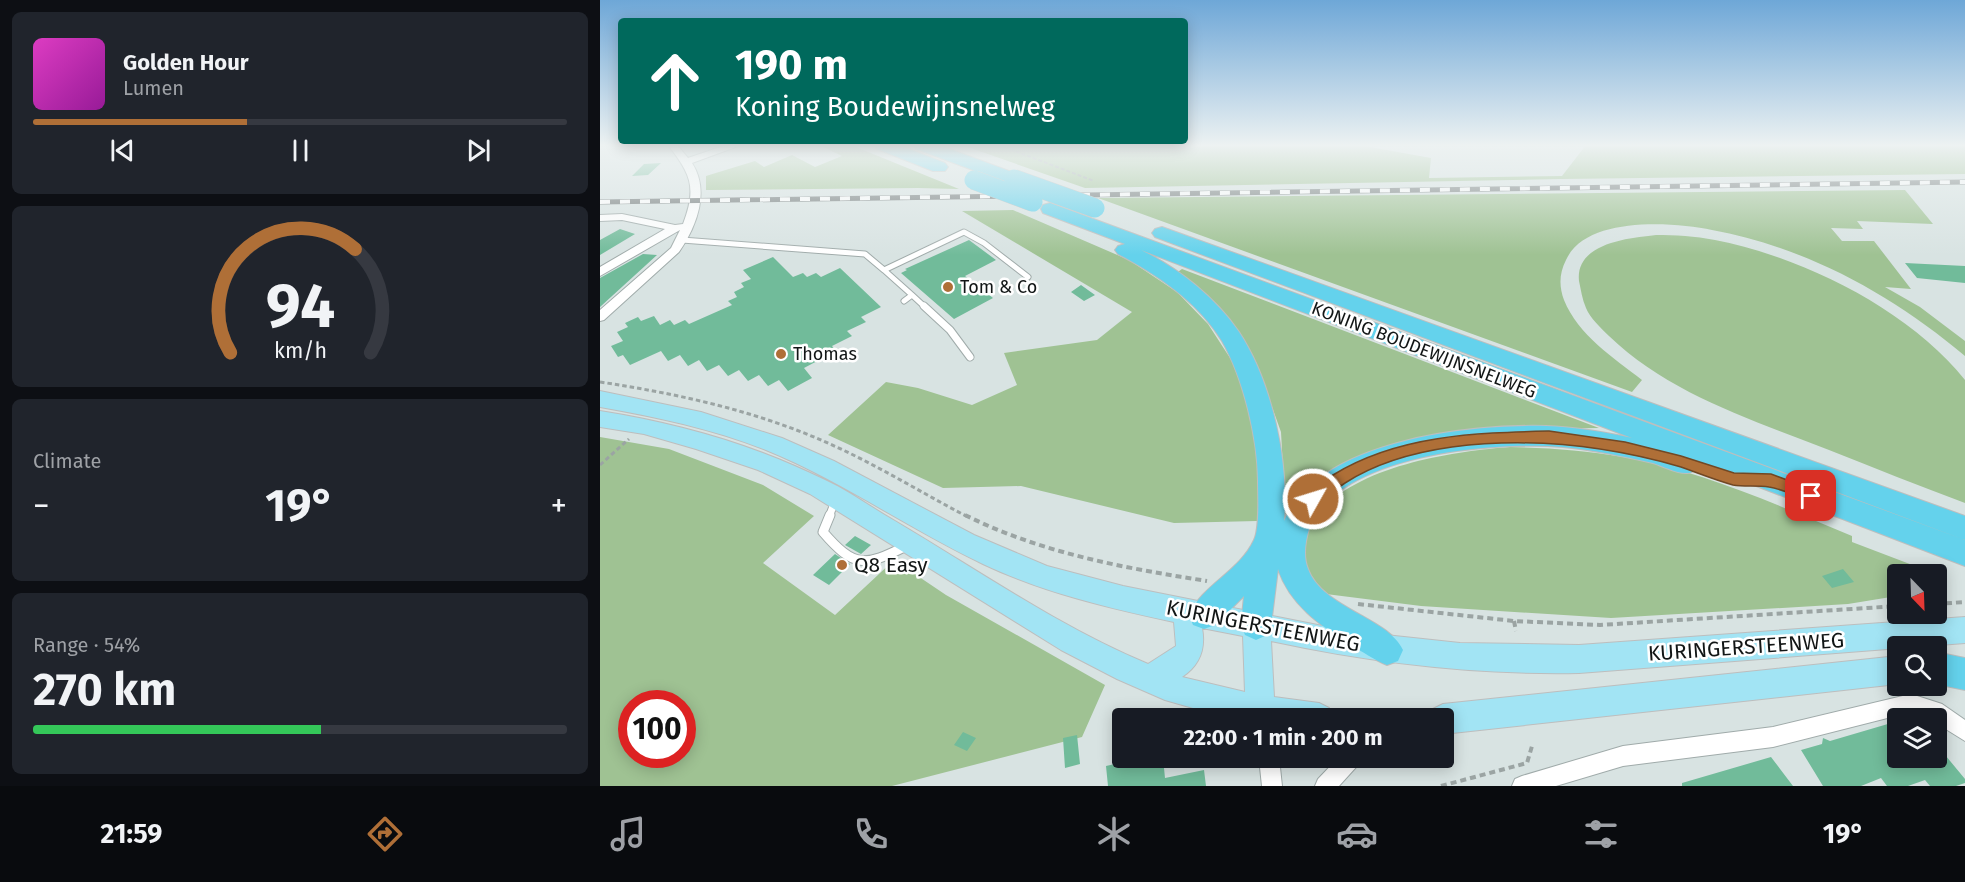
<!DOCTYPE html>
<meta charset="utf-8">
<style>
:root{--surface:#171b24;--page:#20242c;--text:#f1f3f6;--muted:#9ea1a6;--line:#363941;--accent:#af6f37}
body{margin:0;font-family:"Fira Sans",sans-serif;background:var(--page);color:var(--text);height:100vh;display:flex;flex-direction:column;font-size:22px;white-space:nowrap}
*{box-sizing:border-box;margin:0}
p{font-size:20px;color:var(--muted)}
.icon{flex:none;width:33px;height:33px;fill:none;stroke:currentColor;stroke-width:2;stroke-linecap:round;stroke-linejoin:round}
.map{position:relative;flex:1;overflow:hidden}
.details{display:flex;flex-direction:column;gap:12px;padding:12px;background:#0d0f14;width:600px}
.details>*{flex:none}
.guide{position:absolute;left:18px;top:18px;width:570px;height:126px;border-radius:6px;box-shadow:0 3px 15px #0003;background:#00695c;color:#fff;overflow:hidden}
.needle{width:39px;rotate:157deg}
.fabs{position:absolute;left:1287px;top:564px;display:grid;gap:12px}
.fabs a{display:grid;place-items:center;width:60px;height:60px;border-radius:6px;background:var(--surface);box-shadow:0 3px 15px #0003;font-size:30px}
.speed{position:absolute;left:18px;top:690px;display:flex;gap:12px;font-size:30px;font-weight:700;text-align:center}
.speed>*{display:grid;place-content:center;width:78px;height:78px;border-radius:50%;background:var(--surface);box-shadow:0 3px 15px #0003;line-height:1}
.speed .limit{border:9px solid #d22;background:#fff;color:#111}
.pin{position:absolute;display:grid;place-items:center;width:51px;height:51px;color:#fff;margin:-26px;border-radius:12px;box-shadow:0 3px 9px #0006}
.me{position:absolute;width:66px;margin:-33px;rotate:51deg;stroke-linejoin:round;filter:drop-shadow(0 0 4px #0008)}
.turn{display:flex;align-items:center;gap:21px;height:126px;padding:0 18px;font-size:27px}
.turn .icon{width:78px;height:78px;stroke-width:2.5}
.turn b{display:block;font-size:42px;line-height:51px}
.big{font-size:45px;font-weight:700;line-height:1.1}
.details .card{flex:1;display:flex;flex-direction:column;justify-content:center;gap:9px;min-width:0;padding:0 21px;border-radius:9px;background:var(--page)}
.details .dial{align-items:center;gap:0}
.dial svg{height:156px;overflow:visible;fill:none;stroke:var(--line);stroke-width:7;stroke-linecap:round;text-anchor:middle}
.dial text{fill:var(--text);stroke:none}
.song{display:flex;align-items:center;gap:18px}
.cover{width:72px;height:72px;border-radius:9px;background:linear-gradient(135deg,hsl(310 70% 55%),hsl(300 70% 35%))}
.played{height:6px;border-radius:3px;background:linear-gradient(90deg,var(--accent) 40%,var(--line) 40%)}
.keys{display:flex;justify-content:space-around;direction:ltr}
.heat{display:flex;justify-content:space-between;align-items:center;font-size:33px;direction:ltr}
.charge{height:9px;border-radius:4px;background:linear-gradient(90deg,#34c759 54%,var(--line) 0)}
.trip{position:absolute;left:512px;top:708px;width:342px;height:60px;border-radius:6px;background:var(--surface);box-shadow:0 3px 15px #0003;font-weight:700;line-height:60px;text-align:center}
.menu{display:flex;height:96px;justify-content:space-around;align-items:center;background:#090b0e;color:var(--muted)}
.menu .icon{width:42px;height:42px}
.menu .selected{color:var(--accent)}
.menu b{font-size:27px;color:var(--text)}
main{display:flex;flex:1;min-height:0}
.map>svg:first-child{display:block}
</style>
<main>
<section class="details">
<div class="card">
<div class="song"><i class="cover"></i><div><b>Golden Hour</b><p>Lumen</p></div></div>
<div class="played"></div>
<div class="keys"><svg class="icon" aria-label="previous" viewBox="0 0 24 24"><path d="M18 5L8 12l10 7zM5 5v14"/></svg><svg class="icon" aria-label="pause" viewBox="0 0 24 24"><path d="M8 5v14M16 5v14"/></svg><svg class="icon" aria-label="next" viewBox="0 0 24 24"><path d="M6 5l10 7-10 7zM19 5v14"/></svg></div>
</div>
<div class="card dial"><svg viewBox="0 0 100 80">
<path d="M14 69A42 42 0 1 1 86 69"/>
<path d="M14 69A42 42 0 0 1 78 16" stroke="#af6f37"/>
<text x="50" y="56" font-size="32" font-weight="700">94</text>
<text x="50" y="72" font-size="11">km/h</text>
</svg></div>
<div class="card"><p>Climate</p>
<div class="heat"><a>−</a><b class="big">19°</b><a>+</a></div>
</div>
<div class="card"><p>Range · 54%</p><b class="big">270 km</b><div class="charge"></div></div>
</section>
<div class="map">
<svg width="1365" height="786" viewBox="0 0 1365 786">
<rect width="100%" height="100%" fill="#d8e3e2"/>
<path fill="#9fc293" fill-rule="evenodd" d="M 219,145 L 251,145 L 359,189 L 318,188 L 106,190 L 106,176 L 155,161 L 164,167 L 192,155 L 215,167 L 242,156 Z
M 362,145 L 759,145 L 831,158 L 829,178 L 962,176 L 986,145 L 1365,145 L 1365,174 L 961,179 L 485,188 Z
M 1305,190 L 1333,224 L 1257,221 L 1263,229 L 1231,228 L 1242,241 L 1274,241 L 1311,289 L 1285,287 L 1320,307 L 1365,341 L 1365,356 C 1291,294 1208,248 1112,230 C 1072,222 986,216 966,260 C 959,274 959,286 964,300 C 978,335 1014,358 1042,380 L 1032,392 L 498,198 Z
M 413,210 L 529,260 L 577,292 L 608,324 L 632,361 L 658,431 L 663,467 L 657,521 L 574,523 L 421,486 L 343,488 L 228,435 L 286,382 L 318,388 L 372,405 L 417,385 L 404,353 L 497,340 L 532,312 L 362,211 Z
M 1056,235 C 1075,235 1095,236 1115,240 C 1202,257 1308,309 1365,380 L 1365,503 C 1319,486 1275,468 1229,450 C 1153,420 1069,394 1009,336 C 1001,328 990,318 986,308 C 982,299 981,290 979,281 C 975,243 1029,238 1056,235 Z
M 582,269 L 999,428 L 889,430 L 752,460 L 711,486 L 686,522 L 681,432 L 656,362 L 619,314 L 575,274 Z
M 0,437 L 69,449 L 163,485 L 214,516 L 163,563 L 235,615 L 294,560 L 346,595 L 505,685 L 482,737 L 292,786 L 0,786 ZM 32,704 L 82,704 L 82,754 L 32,754 Z
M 910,447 C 948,448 985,450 1023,457 C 1103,471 1177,505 1252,536 L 1252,542 L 1336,574 L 1298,574 L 1297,596 L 1248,604 L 1011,618 L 821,606 L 718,593 C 713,584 702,570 702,561 C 702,472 844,452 910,447 Z"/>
<path fill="#71bb9a" d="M 61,163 L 48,175 L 32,176 L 44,164 Z
M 20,229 L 35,234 L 0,255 L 0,240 Z
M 369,240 L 396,260 L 365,276 L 393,298 L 354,319 L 301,273 L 307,270 L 305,269 Z
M 43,254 L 57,255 L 0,307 L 0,278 Z
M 173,257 L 193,277 L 203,273 L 207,277 L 216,273 L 221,277 L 240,268 L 281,307 L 261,317 L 266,322 L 247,331 L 252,336 L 232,346 L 236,351 L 204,368 L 212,378 L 188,391 L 179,380 L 168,386 L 159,375 L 148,381 L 139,370 L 128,376 L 119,365 L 107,371 L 99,360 L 88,366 L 80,355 L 68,361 L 61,351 L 30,365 L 23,355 L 18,357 L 11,346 L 23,341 L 17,332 L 28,327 L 25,323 L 38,317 L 41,321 L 54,316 L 60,325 L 70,320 L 74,325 L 85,320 L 89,324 L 132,305 L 128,301 L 137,297 L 134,292 L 144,287 L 141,283 L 151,279 L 143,270 Z
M 1305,263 L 1365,266 L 1365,283 L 1317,278 Z
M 481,285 L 495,295 L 484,301 L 471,292 Z
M 255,536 L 271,545 L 261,554 L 245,545 Z
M 235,554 L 250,564 L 229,585 L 213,575 Z
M 1243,569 L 1254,582 L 1232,588 L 1222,576 Z
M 1298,721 L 1298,758 L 1336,758 L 1336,744 L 1365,779 L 1365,783 L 1356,786 L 1330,786 L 1325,780 L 1308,786 L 1287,786 L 1281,778 L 1261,786 L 1223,786 L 1201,750 L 1222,744 L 1223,738 L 1230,741 Z
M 363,732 L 376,738 L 367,751 L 354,745 Z
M 477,735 L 480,764 L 465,768 L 463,738 Z
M 1171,757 L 1193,786 L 1082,786 L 1082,783 Z
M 541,758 L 563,758 L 565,778 L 604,770 L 606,786 L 508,786 L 506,766 Z"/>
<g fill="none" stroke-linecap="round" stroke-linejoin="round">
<g stroke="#a0abaa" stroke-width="7">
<path id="service-far2" d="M 82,240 L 265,254 L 284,270
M 312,295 L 326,308
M 304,301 L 312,295 L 284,270 L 364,232 L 384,243 L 428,277"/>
</g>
<g stroke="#a0abaa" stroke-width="9">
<path id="service-far1" d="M 324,306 L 350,330 L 370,357
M 229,517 L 235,501"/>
</g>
<g stroke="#a0abaa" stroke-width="11">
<path id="service" d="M 230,515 L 223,532 C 254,568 265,567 306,546"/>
</g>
<g stroke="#a0abaa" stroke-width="2">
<path id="minor" d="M 68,145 L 77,145 L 88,158 L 126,145 L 141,145 L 92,163 C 110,191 97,226 79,252 L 4,320 L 0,321 L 0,310 L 71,248 L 80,230 L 0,276 L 0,267 L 65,229 L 22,220 L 0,221 L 0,215 L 22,214 L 75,225 L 83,224 C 97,188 91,174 68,145 Z
M 1311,694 L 1342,704 L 1365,720 L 1365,741 L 1336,723 L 1336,718 L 1329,718 L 1311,712 L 1173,747 L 1023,766 L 956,786 L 912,786 L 915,779 L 922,776 L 1023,746 L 1173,727 Z
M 659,758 L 679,758 L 682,786 L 662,786 Z
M 738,758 L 761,758 L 758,765 L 739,786 L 715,786 L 718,779 Z"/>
</g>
<g stroke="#bdbebe" stroke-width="2">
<path id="primary" d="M 0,391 L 101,412 L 182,438 L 234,461 L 374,535 L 447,566 L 523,586 L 748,631 L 860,643 L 979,645 L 1365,617 L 1365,643 L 979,673 C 874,675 773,663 671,641 L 674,697 L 719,703 L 729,708 L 734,718 L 628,718 L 565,700 L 517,679 L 461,650 L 210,494 L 158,470 L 96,449 L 44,434 L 0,427 L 0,411 C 77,423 155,445 225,480 C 249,491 272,508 295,521 C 378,570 459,627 548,664 L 576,646 L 574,622 C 509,608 444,593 383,564 C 309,529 242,481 166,450 C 113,429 56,417 0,407 ZM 602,628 L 643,636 L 645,692 L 582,677 C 600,665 606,649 602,628 Z
M 1298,656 L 1298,684 L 843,734 L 843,718 L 828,718 L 833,709 L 843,704 Z"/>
</g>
<g stroke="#bdbebe" stroke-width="2">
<path id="motorway" d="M 275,145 L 299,145 L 345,163 L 348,167 L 345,171 L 333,171 L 277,149 Z
M 314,145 L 339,145 L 420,175 L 423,179 L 420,183 L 408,183 L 316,149 Z
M 450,203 L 1365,540 L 1365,566 L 1099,464 L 1096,470 C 1093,471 1091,473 1088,473 C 1077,474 1063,466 1053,463 C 1023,456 994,450 963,447 C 895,441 737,454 709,529 C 705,542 703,557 708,569 C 722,608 789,618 803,650 L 798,661 L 787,665 C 774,660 763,652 751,645 C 720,625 690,605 678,569 L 671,625 L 667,635 L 656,640 L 645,635 L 641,625 L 644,596 L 615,625 L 604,629 L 593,625 L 589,615 C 602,585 640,571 654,540 C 660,528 658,496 658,481 C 658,439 643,377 622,341 C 599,303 557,274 518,254 L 515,250 L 518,246 L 525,244 L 443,213 L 441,209 L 443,205 ZM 541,250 L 1032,438 C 1004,432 975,427 946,426 C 869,424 719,440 684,521 C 689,462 672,382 639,332 C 615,297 578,268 541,250 Z
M 562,227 L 1365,516 L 1365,540 L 555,237 L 552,233 L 555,229 Z
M 1336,652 L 1365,658 L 1365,690 L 1336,684 Z"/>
</g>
<path stroke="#9ba4a3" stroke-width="2" stroke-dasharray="4 2" stroke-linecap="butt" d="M 399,145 L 494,181"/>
<path stroke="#9ba4a3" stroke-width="3" stroke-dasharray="4.5 3" stroke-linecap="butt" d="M 0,382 C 79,394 157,411 230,444 C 277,465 322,493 368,517
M 0,465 L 29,439"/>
<path stroke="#9ba4a3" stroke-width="4" stroke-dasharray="6 4" stroke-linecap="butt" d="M 365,515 C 441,553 524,568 607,581
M 758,604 L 914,621 L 1000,625 L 1298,606
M 1336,604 L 1365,602
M 914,621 L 916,631
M 841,786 L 927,763 L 932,746"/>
<use href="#service-far2" stroke="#fff" stroke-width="5"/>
<use href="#service-far1" stroke="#fff" stroke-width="7"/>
<use href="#service" stroke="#fff" stroke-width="9"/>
<use href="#minor" fill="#fff" fill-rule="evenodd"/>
<use href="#primary" fill="#a2e4f4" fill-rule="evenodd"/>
<use href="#motorway" fill="#64d2ec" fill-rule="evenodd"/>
<g stroke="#6e7575" stroke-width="5">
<path id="rail" d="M 0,202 L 1365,182"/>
</g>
<use href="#rail" stroke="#fff" stroke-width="4" stroke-dasharray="10" stroke-linecap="butt"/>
<g stroke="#bdbebe" stroke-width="20" stroke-linecap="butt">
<path id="motorway-bridge" d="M 414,179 L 495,208
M 374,180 L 433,202"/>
</g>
<use href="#motorway-bridge" stroke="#64d2ec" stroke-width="19"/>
</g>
<linearGradient id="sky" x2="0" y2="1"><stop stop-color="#6ea7d7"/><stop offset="0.57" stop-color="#edf2f2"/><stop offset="1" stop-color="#edf2f2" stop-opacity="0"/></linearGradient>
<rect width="1365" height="255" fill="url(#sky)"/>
<path fill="#af6f37" stroke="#724824" stroke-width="1.5" d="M 949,431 L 1025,442 L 1081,456 L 1134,473 L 1171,474 L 1217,491 L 1219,496 L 1217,500 L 1211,502 C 1198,497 1183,489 1169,487 C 1157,485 1144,487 1133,485 C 1115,480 1098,473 1081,467 C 1005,445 930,437 852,447 C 816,452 776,463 745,483 C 735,489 718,507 708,504 L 706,499 C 711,488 722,482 733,475 C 798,435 875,433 949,431 Z"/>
<g fill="#af6f37" stroke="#fff" stroke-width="2">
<circle cx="348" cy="287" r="6"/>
<circle cx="181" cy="354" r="6"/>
<circle cx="242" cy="565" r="6"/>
</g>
<g text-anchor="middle" stroke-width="5" stroke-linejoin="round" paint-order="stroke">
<g font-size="18" fill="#121616" stroke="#fff" text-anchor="start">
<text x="360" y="293">Tom &amp; Co</text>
<text x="193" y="360">Thomas</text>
</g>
<g font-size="18" fill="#121616" stroke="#fff">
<text transform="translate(824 350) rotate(21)" y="6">KONING BOUDEWIJNSNELWEG</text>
</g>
<g font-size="21" fill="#121616" stroke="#fff" text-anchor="start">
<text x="254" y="572">Q8 Easy</text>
</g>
<g font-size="21" fill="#121616" stroke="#fff">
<text transform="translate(663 626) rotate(11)" y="7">KURINGERSTEENWEG</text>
<text transform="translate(1146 647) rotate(-4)" y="7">KURINGERSTEENWEG</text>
</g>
</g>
</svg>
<div class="fabs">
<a><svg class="needle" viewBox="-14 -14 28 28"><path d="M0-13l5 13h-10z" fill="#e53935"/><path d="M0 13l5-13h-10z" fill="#9ea1a6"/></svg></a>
<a><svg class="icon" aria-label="search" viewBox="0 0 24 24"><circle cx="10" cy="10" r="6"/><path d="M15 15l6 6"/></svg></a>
<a><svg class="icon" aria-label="layers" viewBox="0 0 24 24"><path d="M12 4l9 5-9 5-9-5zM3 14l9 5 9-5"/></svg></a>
</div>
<div class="speed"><div class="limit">100</div></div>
<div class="pin" style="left:1211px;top:496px;background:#d93025"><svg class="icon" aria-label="arrive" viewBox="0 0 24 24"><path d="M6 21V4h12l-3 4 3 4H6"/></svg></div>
<svg class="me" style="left:713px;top:499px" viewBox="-20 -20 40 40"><circle r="17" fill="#af6f37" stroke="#fff" stroke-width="3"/><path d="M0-11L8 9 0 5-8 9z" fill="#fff"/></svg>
<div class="trip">22:00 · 1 min · 200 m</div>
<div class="guide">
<div class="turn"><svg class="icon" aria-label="ahead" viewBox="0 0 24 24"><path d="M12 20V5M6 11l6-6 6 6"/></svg><div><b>190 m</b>Koning Boudewijnsnelweg</div></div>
</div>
</div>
</main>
<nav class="menu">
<b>21:59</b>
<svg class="icon selected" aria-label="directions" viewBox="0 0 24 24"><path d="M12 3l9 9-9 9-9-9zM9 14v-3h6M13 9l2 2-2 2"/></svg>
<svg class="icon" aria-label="music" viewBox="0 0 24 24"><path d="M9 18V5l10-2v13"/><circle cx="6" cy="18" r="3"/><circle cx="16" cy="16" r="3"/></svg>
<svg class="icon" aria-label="phone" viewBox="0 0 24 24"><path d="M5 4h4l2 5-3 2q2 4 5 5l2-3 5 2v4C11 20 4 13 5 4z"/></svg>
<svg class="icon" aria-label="climate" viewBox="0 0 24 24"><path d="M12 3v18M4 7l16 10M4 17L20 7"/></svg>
<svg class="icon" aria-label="car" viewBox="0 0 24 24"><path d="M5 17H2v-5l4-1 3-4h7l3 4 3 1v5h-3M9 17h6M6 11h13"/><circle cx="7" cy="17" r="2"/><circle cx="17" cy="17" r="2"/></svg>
<svg class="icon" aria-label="filters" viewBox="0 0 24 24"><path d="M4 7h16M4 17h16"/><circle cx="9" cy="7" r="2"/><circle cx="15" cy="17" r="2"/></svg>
<b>19°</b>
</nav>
